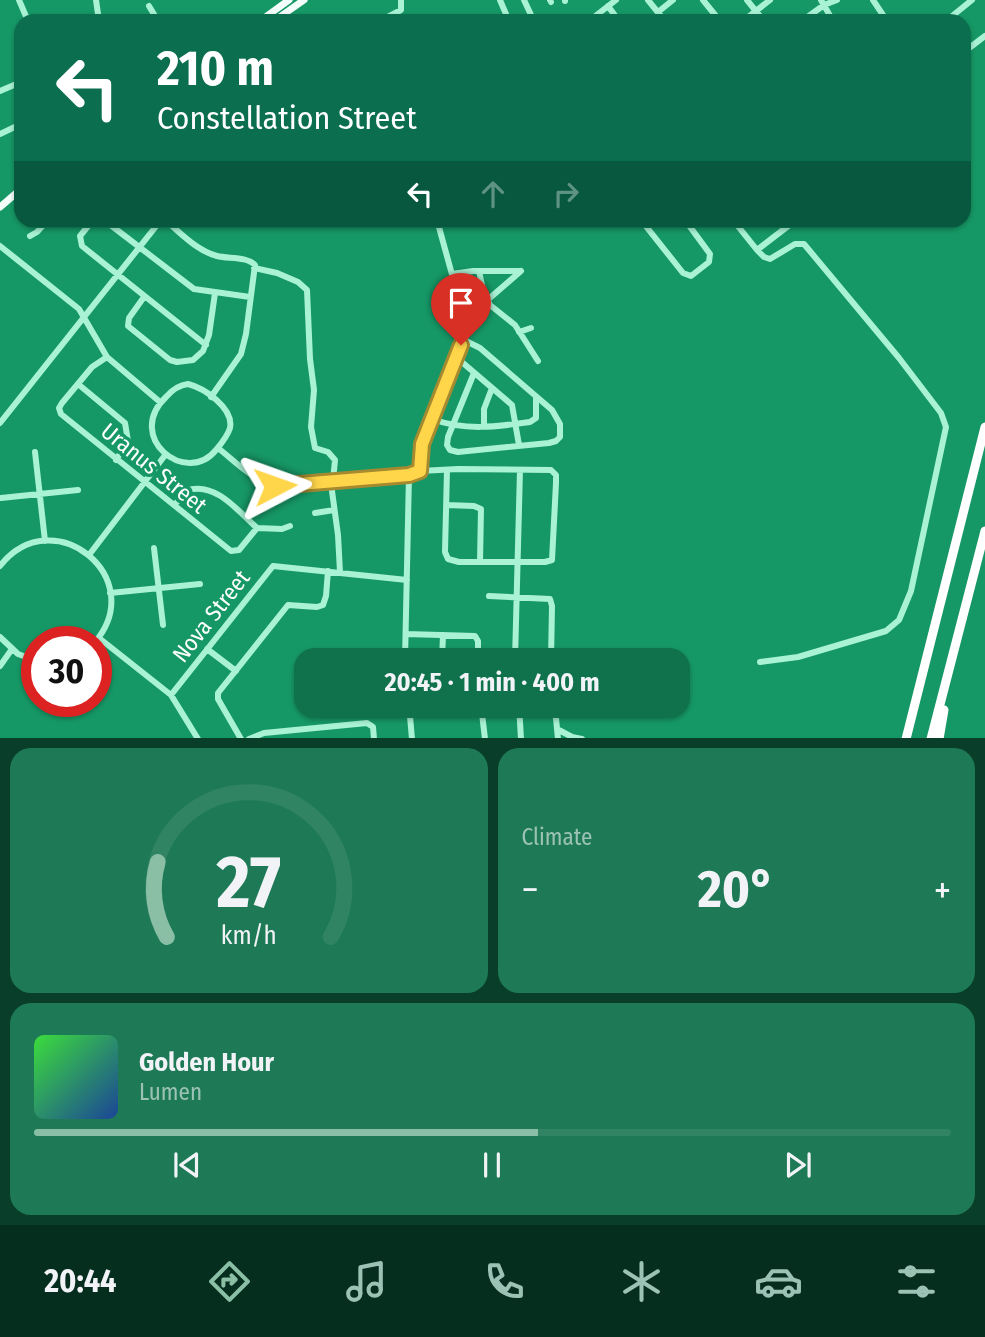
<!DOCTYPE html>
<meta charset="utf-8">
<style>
:root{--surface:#10724c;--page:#1e7a56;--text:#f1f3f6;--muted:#9cc2b5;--line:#308464;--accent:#8abfa5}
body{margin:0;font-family:"Fira Sans Condensed",sans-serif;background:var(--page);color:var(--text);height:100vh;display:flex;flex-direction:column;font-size:26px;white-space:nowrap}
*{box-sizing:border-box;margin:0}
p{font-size:23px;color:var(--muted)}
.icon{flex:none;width:38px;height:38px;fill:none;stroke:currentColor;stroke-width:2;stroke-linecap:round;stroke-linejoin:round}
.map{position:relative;height:738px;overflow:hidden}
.side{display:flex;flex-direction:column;gap:10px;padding:10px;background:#093f2a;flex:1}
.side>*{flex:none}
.guide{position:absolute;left:14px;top:14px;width:957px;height:214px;border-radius:21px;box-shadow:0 2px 5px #0004;background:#0b6e4f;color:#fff;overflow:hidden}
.speed{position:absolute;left:21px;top:626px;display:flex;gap:14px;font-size:35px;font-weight:700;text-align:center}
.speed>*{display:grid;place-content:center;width:91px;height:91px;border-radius:50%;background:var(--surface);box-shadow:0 2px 5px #0004;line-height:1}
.speed .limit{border:10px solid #d22;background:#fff;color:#111}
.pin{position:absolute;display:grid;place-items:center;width:60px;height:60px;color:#fff;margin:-72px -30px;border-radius:50% 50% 50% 0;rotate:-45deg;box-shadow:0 0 7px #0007}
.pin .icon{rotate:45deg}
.me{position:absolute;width:77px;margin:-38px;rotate:86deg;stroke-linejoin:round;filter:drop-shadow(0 0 5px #0008)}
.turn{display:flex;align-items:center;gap:24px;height:147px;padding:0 28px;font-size:32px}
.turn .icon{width:91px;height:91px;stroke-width:2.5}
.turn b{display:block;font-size:49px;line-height:60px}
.lanes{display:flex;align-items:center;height:66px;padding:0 28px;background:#0003;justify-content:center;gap:35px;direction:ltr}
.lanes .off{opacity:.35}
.big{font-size:52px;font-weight:700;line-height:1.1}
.side .card{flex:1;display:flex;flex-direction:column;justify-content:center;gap:10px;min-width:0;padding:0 24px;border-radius:21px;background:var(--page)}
.side .dial{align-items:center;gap:0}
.dial svg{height:182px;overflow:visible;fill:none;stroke:var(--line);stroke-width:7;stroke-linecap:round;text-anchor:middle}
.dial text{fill:var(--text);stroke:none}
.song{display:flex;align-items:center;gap:21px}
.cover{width:84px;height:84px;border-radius:10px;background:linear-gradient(135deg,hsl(120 70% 55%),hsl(220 70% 35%))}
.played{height:7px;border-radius:4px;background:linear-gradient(90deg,var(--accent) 55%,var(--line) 55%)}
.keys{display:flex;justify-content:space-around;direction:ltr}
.heat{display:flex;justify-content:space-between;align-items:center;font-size:38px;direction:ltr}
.side .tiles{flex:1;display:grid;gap:10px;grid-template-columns:1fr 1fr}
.card:last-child{grid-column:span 2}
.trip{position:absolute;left:294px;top:648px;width:396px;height:70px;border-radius:21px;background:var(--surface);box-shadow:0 2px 5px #0004;font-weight:700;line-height:70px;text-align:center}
.tabs{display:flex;height:112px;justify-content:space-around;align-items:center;background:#062e1e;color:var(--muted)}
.tabs .icon{width:49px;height:49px}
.tabs .on{color:var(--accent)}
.tabs b{font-size:32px;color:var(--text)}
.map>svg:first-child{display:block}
</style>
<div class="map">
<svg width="985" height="739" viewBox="0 0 985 739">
<rect width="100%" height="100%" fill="#169866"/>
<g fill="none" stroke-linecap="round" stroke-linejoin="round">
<path stroke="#a9f2d5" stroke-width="6" d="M 19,0 L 28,21
M 96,0 L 99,21
M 500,0 L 509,21
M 524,0 L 532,17
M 550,0 L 551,2
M 565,0 L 565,1
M 648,0 L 665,21
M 703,0 L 720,21
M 747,0 L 764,21
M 821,0 L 833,21
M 873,0 L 887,21
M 149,6 L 158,21
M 608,6 L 619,21
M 658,12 L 673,0
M 380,21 L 401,10 L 401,0
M 589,21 L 616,0
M 743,21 L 770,0
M 802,21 L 824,5 L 837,0
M 946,21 L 972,0
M 964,52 L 985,36
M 0,91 L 21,82
M 0,134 L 21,124
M 93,220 L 80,236 L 82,246 L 206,345
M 104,220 L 194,289 L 250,297
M 165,220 C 181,233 197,251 217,256 C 229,259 246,256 255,265 L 246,334 L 241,354 L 211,397
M 437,220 L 453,278 L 465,341
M 641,220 L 683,273 L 691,276 L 709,262 L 710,254 L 685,220
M 733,220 L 757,250 L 796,220
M 30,236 L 37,232 L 48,220
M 0,246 L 79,309 L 107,357 L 160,402
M 757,250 L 764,257 L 770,259 L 795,244 L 804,244 L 899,358 L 941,413 L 946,427 L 911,591 L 899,620 L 886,631 L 798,657 L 760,662
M 254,268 L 277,273 L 298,282 L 307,290 L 310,359 L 314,390 L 311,427 L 315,448 L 328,452 L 335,460 L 332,491 L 338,535 L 340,572
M 479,271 L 483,290 L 490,305 L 515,325 L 538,361
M 452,274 L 473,271 L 520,271
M 144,297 L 129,318 L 128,326 L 170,360 L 177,362 L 193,360 L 203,351 L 209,335 L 215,293
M 461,323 L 521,271
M 519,332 L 531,328
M 107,357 L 92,367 L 62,403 L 59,408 L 61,414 L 231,551 L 239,550 L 257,528
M 456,357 L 512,405 L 519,445
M 78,384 L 125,423 L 128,441 L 116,460
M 188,384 C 204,388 234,408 230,428 C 228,435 221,444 216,450 C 186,487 124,437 166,397 C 172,390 179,385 188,384 Z
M 432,419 C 465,431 495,427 530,422 L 536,418 L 536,398
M 0,423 L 161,220
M 484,426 L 484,409 L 492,388
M 218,448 C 237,463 256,484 281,486 L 409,475 L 420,471 L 458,469 L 551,470 L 556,475 L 556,483 L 552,560 L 545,562 L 459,562 L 448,559 L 445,552 L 447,470
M 35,452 L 45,541
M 420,471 L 422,445 L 459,349 L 466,341 L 480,348 L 552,410 L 560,424 L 560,437 L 556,441 L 549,443 L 458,452 L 450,450 L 447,445 L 448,437 L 474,373
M 1,498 L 78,490
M 174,505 L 189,490 C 216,482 239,512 257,528
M 447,505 L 474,506 L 481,509 L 480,562
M 315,513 L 334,510
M 257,528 L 282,529 L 290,526
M 154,548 L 163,625
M 89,555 L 166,454
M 0,566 C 53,499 150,578 95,642
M 110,593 L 200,584
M 489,596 L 550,599 L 552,606 L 551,660
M 406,634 L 475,636 L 478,641 L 478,660
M 0,637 L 18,654 L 37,661
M 99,638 L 171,695 L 198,739
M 207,649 L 236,671
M 405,660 L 409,475
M 442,660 L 443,635
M 515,660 L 520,470
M 0,666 L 12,649
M 171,695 L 273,566 L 407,580
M 409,705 L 412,739
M 446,705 L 451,714 L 482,711
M 481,705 L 485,739
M 519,705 L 521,739
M 520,715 L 553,713 L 556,718 L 558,739
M 557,729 L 572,737 L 582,739
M 241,739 L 218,699 L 218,693 L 288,605 L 317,607 L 323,605 L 326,596 L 328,571
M 249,739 L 264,733 L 367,723 L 373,727 L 374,739"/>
<path stroke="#f4fffb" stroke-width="7" d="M 260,21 L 289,0
M 274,21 L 304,0
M 0,207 L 21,189"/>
<path stroke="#fff" stroke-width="9" d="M 906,739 L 985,427
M 931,739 L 985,531
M 939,739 L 944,710"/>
</g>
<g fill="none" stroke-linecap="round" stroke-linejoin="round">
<g stroke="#a68a30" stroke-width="18">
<path id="route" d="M 275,486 L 409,475 L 420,471 L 422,444 L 461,345"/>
</g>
<use href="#route" stroke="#ffd54a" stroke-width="12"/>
</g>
<g text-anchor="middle" stroke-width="7" stroke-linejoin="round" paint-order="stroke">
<g font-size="23" fill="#fff" stroke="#169866">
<text transform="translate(154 468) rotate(39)" y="8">Uranus Street</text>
<text transform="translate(211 616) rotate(-52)" y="8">Nova Street</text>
</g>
</g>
</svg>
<div class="speed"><div class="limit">30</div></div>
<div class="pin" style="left:461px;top:345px;background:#d93025"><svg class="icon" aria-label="arrive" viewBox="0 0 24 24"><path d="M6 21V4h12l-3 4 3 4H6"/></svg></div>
<svg class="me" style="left:275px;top:486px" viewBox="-20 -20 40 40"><path d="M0-17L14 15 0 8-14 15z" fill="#ffd54a" stroke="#fff" stroke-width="4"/></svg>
<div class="trip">20:45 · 1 min · 400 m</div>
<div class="guide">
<div class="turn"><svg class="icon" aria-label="left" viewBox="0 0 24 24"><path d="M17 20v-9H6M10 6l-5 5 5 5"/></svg><div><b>210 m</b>Constellation Street</div></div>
<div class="lanes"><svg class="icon" aria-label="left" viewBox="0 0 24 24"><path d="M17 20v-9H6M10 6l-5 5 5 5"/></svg><svg class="icon off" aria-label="ahead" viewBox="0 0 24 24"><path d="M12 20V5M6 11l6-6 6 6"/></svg><svg class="icon off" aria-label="right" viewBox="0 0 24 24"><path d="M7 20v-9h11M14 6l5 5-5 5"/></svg></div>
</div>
</div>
<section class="side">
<div class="tiles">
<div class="card dial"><svg viewBox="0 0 100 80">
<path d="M14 69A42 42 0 1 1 86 69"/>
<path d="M14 69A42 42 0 0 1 10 36" stroke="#8abfa5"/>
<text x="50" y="56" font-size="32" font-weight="700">27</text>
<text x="50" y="72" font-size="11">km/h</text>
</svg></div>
<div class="card"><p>Climate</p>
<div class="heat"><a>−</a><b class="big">20°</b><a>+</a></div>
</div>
<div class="card">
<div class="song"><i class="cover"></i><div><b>Golden Hour</b><p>Lumen</p></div></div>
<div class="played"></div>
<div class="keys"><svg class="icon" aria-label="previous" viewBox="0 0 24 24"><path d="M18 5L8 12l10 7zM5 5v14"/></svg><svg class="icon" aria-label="pause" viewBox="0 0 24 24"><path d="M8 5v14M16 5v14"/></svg><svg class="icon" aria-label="next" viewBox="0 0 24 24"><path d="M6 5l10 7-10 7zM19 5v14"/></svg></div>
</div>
</div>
</section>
<nav class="tabs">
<b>20:44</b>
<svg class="icon on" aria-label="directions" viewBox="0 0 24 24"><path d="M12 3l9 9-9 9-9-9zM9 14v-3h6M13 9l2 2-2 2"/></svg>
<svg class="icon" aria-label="music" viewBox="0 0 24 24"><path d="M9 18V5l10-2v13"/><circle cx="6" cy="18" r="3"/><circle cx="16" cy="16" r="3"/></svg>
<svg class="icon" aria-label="phone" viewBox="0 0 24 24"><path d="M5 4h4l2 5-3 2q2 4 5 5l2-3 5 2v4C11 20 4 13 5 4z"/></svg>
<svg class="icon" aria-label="climate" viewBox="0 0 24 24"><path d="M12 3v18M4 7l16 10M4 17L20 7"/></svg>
<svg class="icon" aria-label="car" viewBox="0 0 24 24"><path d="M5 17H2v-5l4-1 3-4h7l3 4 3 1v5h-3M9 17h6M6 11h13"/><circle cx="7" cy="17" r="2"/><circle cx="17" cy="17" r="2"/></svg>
<svg class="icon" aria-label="filters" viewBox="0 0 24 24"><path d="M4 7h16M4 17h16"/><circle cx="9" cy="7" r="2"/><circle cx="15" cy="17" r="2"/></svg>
</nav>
